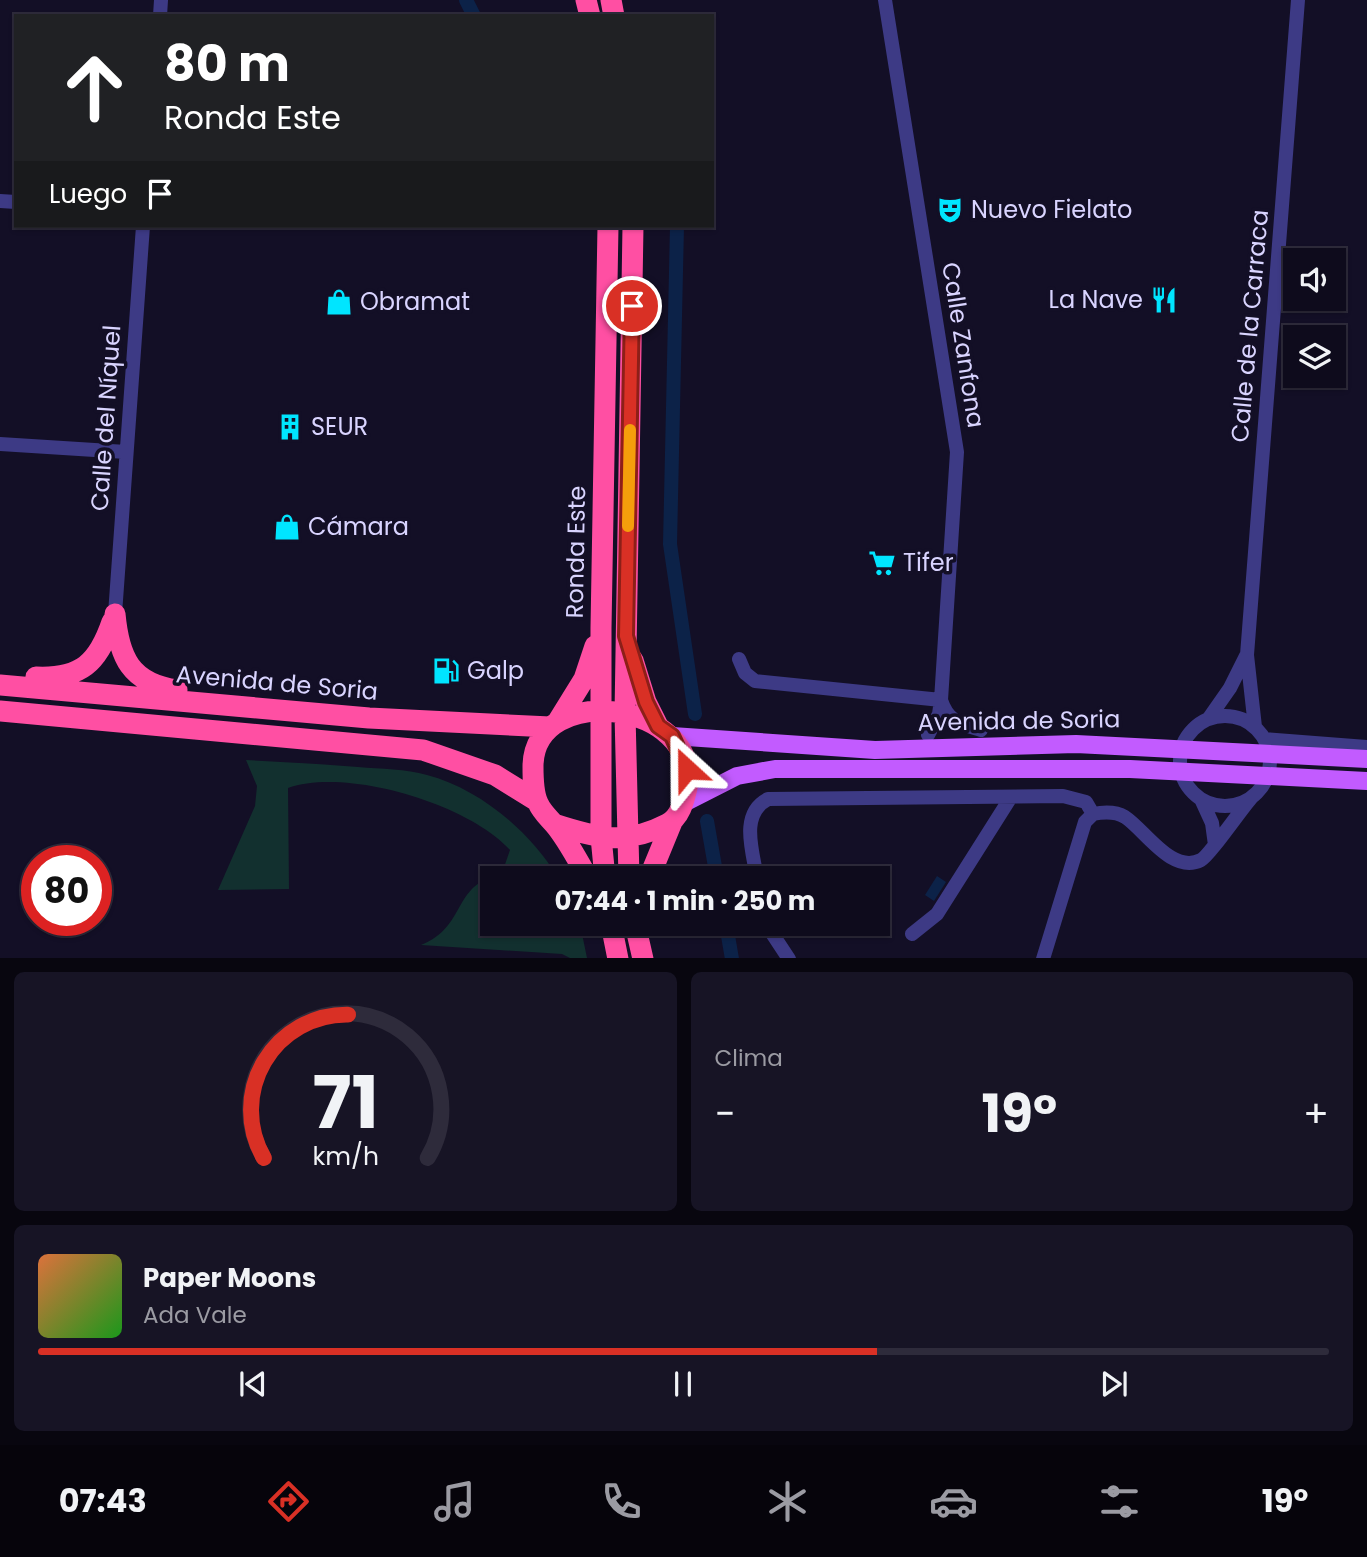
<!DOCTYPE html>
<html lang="es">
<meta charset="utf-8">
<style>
:root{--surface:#0e0b1c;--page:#171425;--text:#f1f3f6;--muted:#9b9ba3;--line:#2e2b3b;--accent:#d93025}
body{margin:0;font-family:Poppins,sans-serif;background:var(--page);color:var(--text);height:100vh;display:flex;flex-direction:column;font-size:26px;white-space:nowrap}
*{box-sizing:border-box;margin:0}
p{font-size:23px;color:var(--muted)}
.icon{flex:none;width:38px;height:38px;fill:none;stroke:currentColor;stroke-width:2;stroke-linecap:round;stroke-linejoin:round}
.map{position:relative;height:958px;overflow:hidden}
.panel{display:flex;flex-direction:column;gap:14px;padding:14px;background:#08060f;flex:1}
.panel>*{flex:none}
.top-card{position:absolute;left:14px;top:14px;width:700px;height:214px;border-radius:0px;box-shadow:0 2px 5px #0004,0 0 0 2px var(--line);background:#202124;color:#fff;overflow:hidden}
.controls{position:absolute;left:1283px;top:248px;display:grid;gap:14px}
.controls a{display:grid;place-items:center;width:63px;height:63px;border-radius:0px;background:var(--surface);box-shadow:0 2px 5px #0004,0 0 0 2px var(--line);font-size:35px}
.speed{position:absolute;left:21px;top:845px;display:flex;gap:14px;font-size:35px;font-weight:700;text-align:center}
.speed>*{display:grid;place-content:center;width:91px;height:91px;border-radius:50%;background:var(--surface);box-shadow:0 2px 5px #0004,0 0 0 2px var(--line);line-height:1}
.speed .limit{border:10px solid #d22;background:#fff;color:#111}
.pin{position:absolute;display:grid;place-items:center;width:60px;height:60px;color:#fff;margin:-30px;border:4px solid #fff;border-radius:50%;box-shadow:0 2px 7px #0007}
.me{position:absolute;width:77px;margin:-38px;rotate:336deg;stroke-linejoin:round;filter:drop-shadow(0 0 5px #0008)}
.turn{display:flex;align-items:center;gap:24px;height:147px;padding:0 35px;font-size:32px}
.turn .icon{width:91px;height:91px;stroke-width:2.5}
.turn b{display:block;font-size:49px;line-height:60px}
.then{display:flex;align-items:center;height:66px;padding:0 35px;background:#0003;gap:14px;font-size:26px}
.big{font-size:52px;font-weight:700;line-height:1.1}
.panel .tile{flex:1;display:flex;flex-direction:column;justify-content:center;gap:10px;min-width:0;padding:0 24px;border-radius:10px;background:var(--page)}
.panel .dial{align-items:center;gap:0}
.dial svg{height:182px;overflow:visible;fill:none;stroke:var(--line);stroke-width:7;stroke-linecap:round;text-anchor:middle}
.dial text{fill:var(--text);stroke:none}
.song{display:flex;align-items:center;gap:21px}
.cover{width:84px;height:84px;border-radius:10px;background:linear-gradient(135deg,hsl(20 70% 55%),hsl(120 70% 35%))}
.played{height:7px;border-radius:4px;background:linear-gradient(90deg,var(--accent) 65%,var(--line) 65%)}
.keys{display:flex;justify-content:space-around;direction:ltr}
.heat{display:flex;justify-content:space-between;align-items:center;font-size:38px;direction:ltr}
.panel .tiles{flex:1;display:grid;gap:14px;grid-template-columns:1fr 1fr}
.tile:last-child{grid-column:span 2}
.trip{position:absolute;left:480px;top:866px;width:410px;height:70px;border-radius:0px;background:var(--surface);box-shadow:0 2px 5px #0004,0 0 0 2px var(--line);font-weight:700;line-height:70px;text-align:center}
.dock{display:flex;height:112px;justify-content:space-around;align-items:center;background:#06040b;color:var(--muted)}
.dock .icon{width:49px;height:49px}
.dock .on{color:var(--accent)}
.dock b{font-size:32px;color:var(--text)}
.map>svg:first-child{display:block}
</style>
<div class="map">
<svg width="1367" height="959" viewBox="0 0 1367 959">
<rect width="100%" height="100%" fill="#130f26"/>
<path fill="#12302f" d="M 246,760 C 284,762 321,764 358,767 C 381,769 406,769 427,775 C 480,789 531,832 558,878 L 492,878 L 492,924 L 580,924 L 587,958 L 570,958 L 562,954 L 421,945 C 468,926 450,886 502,873 L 510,850 C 469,804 346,767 288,788 L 289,889 L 218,890 L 255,806 L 257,786 Z"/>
<path fill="#0c2248" d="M 937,876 L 946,882 L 934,901 L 925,895 Z"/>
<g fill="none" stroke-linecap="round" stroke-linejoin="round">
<path stroke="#0c2248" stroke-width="14" d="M 466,0 L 474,16
M 677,226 L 670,544 L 695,714
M 707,821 L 717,878
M 726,924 L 732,959"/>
<path stroke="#3d3a85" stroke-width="14" d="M 885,0 L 957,452 L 941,700 L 939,714 L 928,735
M 160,16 L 161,0
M 0,201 L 16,202
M 0,444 L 126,452
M 115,614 L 143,226
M 739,659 L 745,673 L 755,681 L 941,700
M 941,700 C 948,722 961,724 981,730
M1180 761a45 45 0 1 1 90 0a45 45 0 1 1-90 0Z
M 1209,718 L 1230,688 L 1246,656
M 1255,727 L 1247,655 L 1298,0
M 1264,739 L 1367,747
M 1201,799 L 1212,823 L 1215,845
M 757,878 C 753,852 739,814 768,799 L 1063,796 L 1086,802 L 1093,814
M 766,924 L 789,959
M 912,934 L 937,914 L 1011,797
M 1043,959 L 1085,822 L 1093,814 C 1103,812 1115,811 1125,817 C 1145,830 1172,875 1201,860 C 1209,856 1242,808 1252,797"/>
<path stroke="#c25bff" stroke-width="18" d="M 672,736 L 875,750 L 1076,744 L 1367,759
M 684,803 L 737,776 L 775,769 L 1130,769 L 1367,781"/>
<path stroke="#ff4fa3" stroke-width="21" d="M 586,0 L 590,16
M 611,0 L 614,16
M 115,614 C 119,657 130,683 177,690
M 633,660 L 646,702 L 658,726
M 36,677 C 81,679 98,663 112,622
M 0,685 L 369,718 L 550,727
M 0,711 L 423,750 L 495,775 L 537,801
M 558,721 L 584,679 L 595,646
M 554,824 C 597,838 625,846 667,824 C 680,818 684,801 687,788 C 702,701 534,680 533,766 C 533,778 533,793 538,803 C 542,812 548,817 554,824 C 567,839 578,861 588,878
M 605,878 L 601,837 L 601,628 L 608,226
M 629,878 L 625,714 L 633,226
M 649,878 L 672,822
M 611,924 L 618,959
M 635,924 L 643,959"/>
</g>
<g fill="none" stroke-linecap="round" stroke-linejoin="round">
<g stroke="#8d1f18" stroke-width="18">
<path id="route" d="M 632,306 L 626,636 L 646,702 L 658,726 L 672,736 L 687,769"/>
</g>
<use href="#route" stroke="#d93025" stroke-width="12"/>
<path stroke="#f59e0b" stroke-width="12" d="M 628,526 L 630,430"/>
</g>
<defs>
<g id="theatre-bare" transform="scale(2.1)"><path d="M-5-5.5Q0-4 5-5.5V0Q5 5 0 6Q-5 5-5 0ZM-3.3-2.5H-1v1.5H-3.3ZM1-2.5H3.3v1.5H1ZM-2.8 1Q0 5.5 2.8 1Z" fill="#00e5ff" stroke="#130f26" stroke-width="2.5" paint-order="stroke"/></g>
<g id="restaurant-bare" transform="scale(2.1)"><path d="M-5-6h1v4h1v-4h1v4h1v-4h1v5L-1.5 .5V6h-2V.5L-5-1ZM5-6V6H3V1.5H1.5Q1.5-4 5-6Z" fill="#00e5ff" stroke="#130f26" stroke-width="2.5" paint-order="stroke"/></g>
<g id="shop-bare" transform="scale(2.1)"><path d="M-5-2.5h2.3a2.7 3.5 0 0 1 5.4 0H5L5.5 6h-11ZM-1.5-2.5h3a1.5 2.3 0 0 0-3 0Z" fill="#00e5ff" stroke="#130f26" stroke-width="2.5" paint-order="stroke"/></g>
<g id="building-bare" transform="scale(2.1)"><path d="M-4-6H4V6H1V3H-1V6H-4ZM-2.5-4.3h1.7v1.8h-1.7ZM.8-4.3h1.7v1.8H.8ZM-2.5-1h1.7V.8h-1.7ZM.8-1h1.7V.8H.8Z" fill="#00e5ff" stroke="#130f26" stroke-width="2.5" paint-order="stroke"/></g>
<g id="supermarket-bare" transform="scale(2.1)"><path d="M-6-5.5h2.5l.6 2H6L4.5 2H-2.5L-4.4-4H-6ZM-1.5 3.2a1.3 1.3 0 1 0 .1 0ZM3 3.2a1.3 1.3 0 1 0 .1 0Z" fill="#00e5ff" stroke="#130f26" stroke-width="2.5" paint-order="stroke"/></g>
<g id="fuel-bare" transform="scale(2.1)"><path d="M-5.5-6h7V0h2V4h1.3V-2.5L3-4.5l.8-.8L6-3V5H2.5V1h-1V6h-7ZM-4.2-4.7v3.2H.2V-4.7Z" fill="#00e5ff" stroke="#130f26" stroke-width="2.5" paint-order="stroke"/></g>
</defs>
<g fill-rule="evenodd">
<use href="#theatre-bare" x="950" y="210"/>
<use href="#restaurant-bare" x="1164" y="300"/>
<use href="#shop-bare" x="339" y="302"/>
<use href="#building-bare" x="290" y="427"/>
<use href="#shop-bare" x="287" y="527"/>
<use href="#supermarket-bare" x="882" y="563"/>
<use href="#fuel-bare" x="446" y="671"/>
</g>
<g text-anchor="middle" stroke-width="7" stroke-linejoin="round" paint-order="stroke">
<g font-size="24" fill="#d9d4ff" stroke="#130f26" text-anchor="start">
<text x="971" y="218">Nuevo Fielato</text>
<text x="1143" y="308" text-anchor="end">La Nave</text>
<text x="360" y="310">Obramat</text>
<text x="311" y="435">SEUR</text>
<text x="308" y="535">Cámara</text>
<text x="903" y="571">Tifer</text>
<text x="467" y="679">Galp</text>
</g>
<g font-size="24" fill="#d9d4ff" stroke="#130f26">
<text transform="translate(1250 326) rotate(-85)" y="8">Calle de la Carraca</text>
<text transform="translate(963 345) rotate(81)" y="8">Calle Zanfona</text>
<text transform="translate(106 418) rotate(-86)" y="8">Calle del Níquel</text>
<text transform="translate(576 552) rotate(-89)" y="8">Ronda Este</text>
<text transform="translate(277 683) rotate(5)" y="8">Avenida de Soria</text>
<text transform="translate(1019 721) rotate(-1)" y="8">Avenida de Soria</text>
</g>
</g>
</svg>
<div class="controls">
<a><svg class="icon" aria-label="sound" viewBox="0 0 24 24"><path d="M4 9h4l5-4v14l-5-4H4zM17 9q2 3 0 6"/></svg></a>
<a><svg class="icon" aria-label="layers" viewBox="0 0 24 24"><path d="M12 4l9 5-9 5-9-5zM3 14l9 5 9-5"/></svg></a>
</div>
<div class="speed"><div class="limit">80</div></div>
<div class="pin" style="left:632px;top:306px;background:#d93025"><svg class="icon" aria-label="arrive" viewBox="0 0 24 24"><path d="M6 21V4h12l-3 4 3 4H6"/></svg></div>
<svg class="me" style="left:687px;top:769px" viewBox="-20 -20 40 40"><path d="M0-17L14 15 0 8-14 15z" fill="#d93025" stroke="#fff" stroke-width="4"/></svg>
<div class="trip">07:44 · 1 min · 250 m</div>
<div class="top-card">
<div class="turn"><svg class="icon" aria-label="ahead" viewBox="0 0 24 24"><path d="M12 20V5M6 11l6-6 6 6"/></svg><div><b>80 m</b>Ronda Este</div></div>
<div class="then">Luego<svg class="icon" aria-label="arrive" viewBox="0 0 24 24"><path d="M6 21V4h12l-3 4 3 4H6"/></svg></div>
</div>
</div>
<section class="panel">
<div class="tiles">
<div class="tile dial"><svg viewBox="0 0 100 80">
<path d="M14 69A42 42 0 1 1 86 69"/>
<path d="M14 69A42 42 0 0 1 51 6" stroke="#d93025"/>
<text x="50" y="56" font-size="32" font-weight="700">71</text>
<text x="50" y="72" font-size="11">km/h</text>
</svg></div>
<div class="tile"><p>Clima</p>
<div class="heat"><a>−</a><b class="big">19°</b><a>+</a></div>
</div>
<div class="tile">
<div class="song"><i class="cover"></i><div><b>Paper Moons</b><p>Ada Vale</p></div></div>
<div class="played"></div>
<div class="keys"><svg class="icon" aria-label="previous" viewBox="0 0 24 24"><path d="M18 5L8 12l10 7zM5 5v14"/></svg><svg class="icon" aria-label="pause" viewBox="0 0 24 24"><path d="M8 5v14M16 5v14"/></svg><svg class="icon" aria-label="next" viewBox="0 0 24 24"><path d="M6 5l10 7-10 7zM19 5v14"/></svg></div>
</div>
</div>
</section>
<nav class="dock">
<b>07:43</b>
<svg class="icon on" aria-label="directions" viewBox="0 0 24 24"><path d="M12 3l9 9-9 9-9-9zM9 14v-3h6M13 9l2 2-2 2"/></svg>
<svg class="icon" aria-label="music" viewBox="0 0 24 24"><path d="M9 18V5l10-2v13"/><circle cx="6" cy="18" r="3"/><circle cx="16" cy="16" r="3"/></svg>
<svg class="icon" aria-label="phone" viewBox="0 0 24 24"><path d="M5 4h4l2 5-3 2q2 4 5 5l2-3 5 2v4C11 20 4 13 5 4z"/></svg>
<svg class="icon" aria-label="climate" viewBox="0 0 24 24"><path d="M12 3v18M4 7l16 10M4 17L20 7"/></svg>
<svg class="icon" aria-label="car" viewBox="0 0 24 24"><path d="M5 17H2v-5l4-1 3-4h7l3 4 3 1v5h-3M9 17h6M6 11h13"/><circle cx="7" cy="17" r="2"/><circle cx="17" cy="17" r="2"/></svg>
<svg class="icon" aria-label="filters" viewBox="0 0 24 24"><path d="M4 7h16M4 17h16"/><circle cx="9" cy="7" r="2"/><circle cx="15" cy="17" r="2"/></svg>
<b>19°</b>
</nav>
